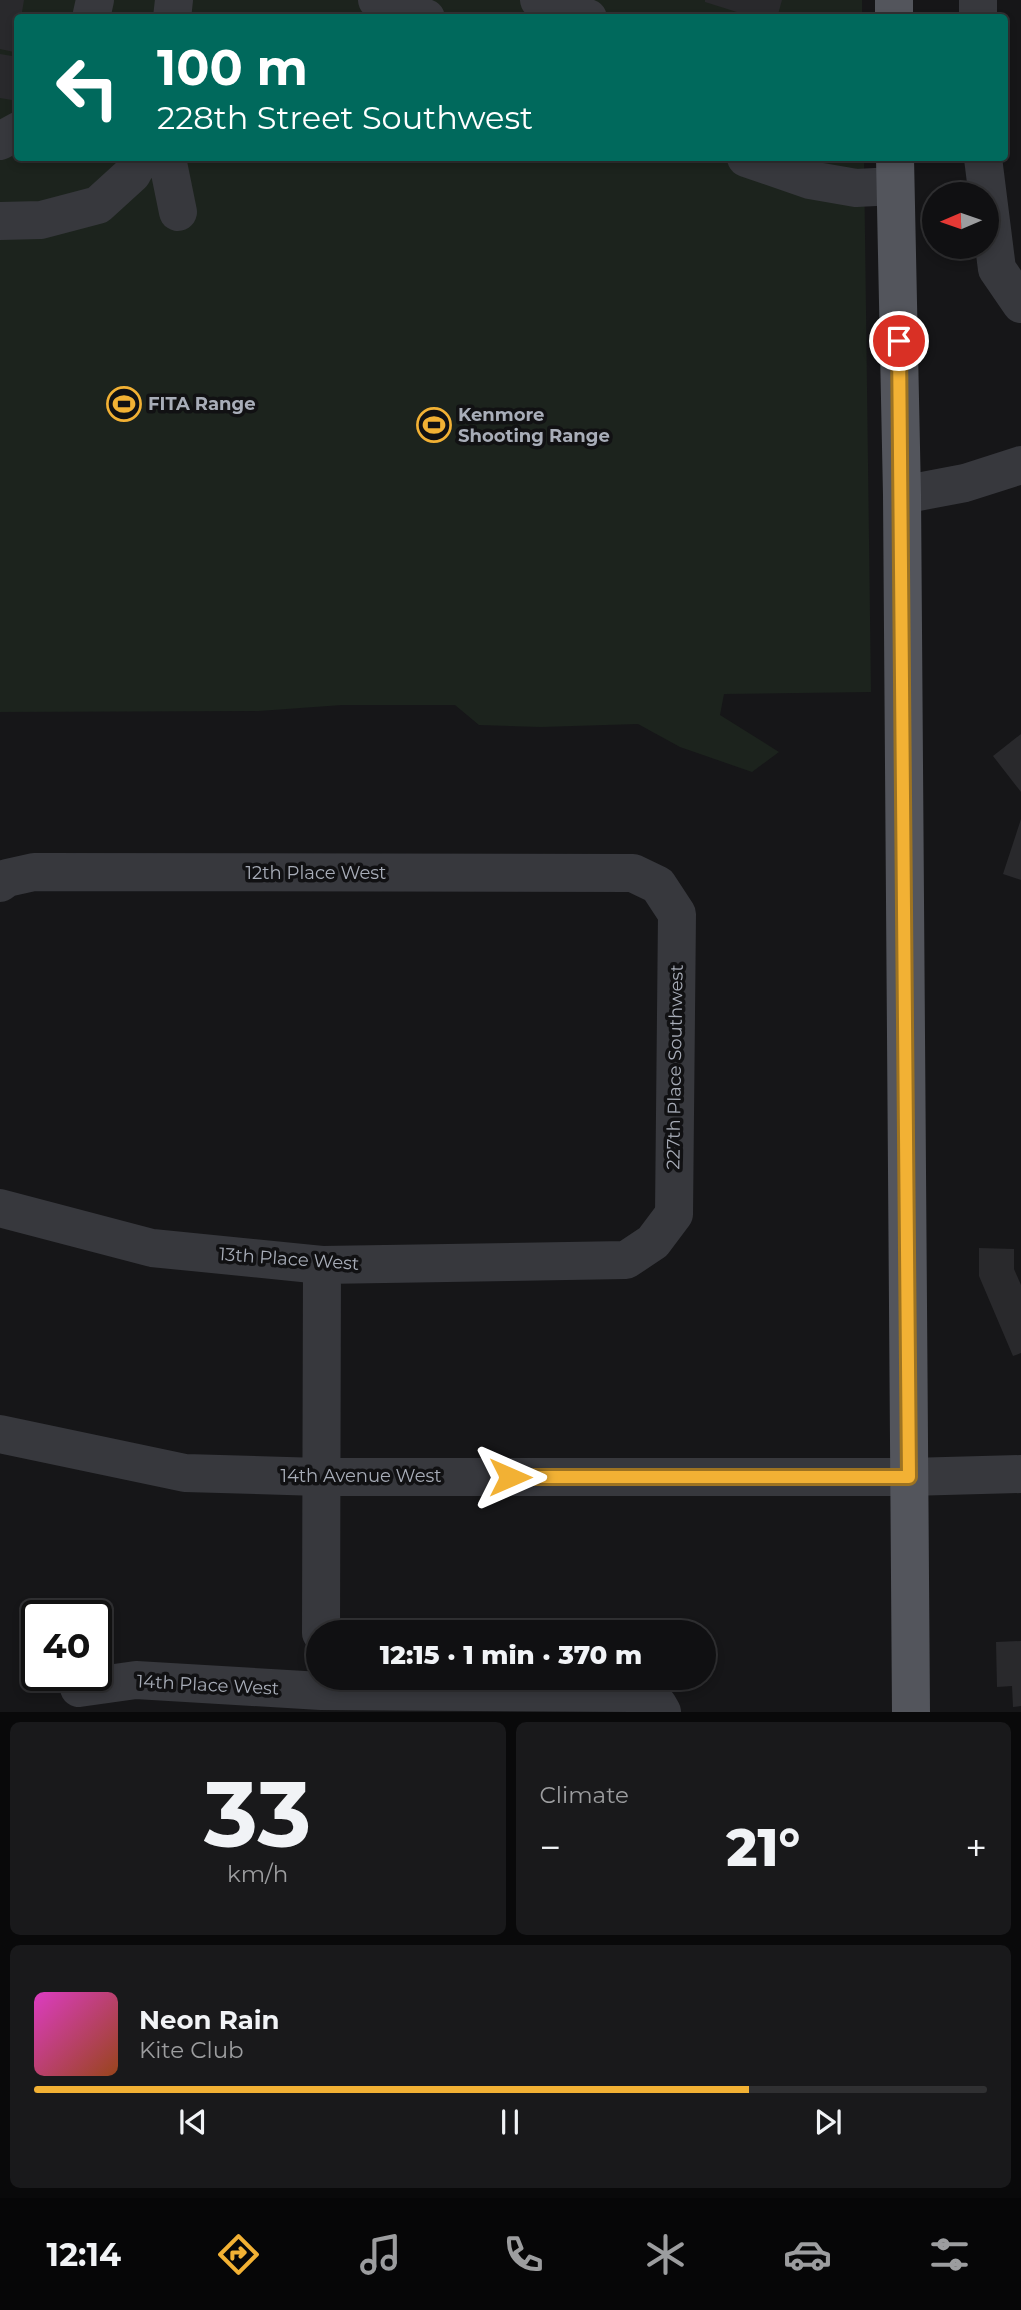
<!DOCTYPE html>
<meta charset="utf-8">
<style>
:root{--surface:#101012;--page:#19191b;--text:#f1f3f6;--muted:#9c9d9f;--line:#303032;--accent:#f2b134}
body{margin:0;font-family:Montserrat,sans-serif;background:var(--page);color:var(--text);height:100vh;display:flex;flex-direction:column;font-size:26px;white-space:nowrap}
*{box-sizing:border-box;margin:0}
p{font-size:23px;color:var(--muted)}
.icon{flex:none;width:38px;height:38px;fill:none;stroke:currentColor;stroke-width:2;stroke-linecap:round;stroke-linejoin:round}
.map{position:relative;height:1712px;overflow:hidden}
.sheet{display:flex;flex-direction:column;gap:10px;padding:10px;background:#09090a;flex:1}
.sheet>*{flex:none}
.top-card{position:absolute;left:14px;top:14px;width:994px;height:147px;border-radius:7px;box-shadow:0 4px 10px #0003,0 0 0 2px var(--line);background:#00695c;color:#fff;overflow:hidden}
.needle{width:46px;rotate:268deg}
.tools{position:absolute;left:922px;top:182px;display:grid;gap:14px}
.tools a{display:grid;place-items:center;width:77px;height:77px;border-radius:50%;background:var(--surface);box-shadow:0 4px 10px #0003,0 0 0 2px var(--line);font-size:35px}
.speed{position:absolute;left:21px;top:1600px;display:flex;gap:14px;font-size:35px;font-weight:700;text-align:center}
.speed>*{display:grid;place-content:center;width:91px;height:91px;border-radius:50%;background:var(--surface);box-shadow:0 4px 10px #0003,0 0 0 2px var(--line);line-height:1}
.speed .limit{border:4px solid #111;border-radius:10px;background:#fff;color:#111}
.pin{position:absolute;display:grid;place-items:center;width:60px;height:60px;color:#fff;margin:-30px;border:4px solid #fff;border-radius:50%;box-shadow:0 2px 7px #0007}
.me{position:absolute;width:77px;margin:-38px;rotate:90deg;stroke-linejoin:round;filter:drop-shadow(0 0 5px #0008)}
.turn{display:flex;align-items:center;gap:24px;height:147px;padding:0 28px;font-size:32px}
.turn .icon{width:91px;height:91px;stroke-width:2.5}
.turn b{display:block;font-size:49px;line-height:60px}
.big{font-size:52px;font-weight:800;line-height:1.1}
.sheet .card{flex:1;display:flex;flex-direction:column;justify-content:center;gap:10px;min-width:0;padding:0 24px;border-radius:10px;background:var(--page)}
.sheet .dial{align-items:center;gap:0}
.dial b{font-size:91px;line-height:1}
.song{display:flex;align-items:center;gap:21px}
.cover{width:84px;height:84px;border-radius:10px;background:linear-gradient(135deg,hsl(310 70% 55%),hsl(20 70% 35%))}
.played{height:7px;border-radius:4px;background:linear-gradient(90deg,var(--accent) 75%,var(--line) 75%)}
.keys{display:flex;justify-content:space-around;direction:ltr}
.heat{display:flex;justify-content:space-between;align-items:center;font-size:38px;direction:ltr}
.sheet .tiles{flex:1;display:grid;gap:10px;grid-template-columns:1fr 1fr}
.card:last-child{grid-column:span 2}
.trip{position:absolute;left:306px;top:1620px;width:410px;height:70px;border-radius:35px;background:var(--surface);box-shadow:0 4px 10px #0003,0 0 0 2px var(--line);font-weight:800;line-height:70px;text-align:center}
.tab-bar{display:flex;height:112px;justify-content:space-around;align-items:center;background:#060607;color:var(--muted)}
.tab-bar .icon{width:49px;height:49px}
.tab-bar .current{color:var(--accent)}
.tab-bar b{font-size:32px;color:var(--text)}
.map>svg:first-child{display:block}
</style>
<div class="map">
<svg width="1021" height="1712" viewBox="0 0 1021 1712">
<rect width="100%" height="100%" fill="#161618"/>
<path fill="#1c231d" d="M 0,0 L 862,0 L 862,18 L 18,18 L 18,158 L 864,158 L 871,692 L 724,694 L 720,715 L 779,752 L 752,772 L 680,747 L 638,724 L 541,727 L 479,725 L 455,705 L 342,705 L 259,711 L 0,712 Z"/>
<path fill="#29292c" d="M 0,0 L 24,0 L 21,18 L 18,18 L 14,52 L 0,49 Z
M 705,0 L 782,0 L 777,18 L 756,18 L 705,2 Z
M 0,54 L 18,57 L 18,101 L 0,98 Z
M 1021,734 L 1021,792 L 993,756 Z
M 1021,819 L 1021,880 L 1003,874 Z
M 979,1248 L 1014,1249 L 1014,1269 L 1021,1285 L 1021,1353 L 1013,1356 L 979,1276 Z
M 1021,1641 L 1021,1706 L 1013,1707 L 1012,1686 L 997,1687 L 996,1642 Z"/>
<g fill="none" stroke-linecap="round" stroke-linejoin="round">
<path stroke="#37383d" stroke-width="38" d="M 377,0 L 426,18
M 539,0 L 588,18
M 978,0 L 978,18
M 91,18 L 95,0
M 172,18 L 174,0
M 0,141 L 18,131
M 167,158 L 178,212
M 746,158 L 810,180 L 856,188 L 895,186
M 983,158 L 997,269 L 1021,304
M 0,221 L 41,220 L 98,205 L 132,174 L 141,158
M 902,495 L 965,483 L 1021,465
M 0,883 L 7,878 L 34,872 L 633,873 L 658,885 L 677,914 L 674,1214 L 653,1242 L 626,1260 L 322,1265 L 152,1248 L 0,1208
M 0,1434 L 185,1473 L 320,1477 L 909,1477 L 1021,1474
M 321,1633 L 322,1265
M 79,1688 L 136,1680 L 321,1691 L 632,1693 L 658,1705 L 662,1712"/>
<path stroke="#53555c" stroke-width="38" d="M 894,0 L 894,18
M 895,158 L 902,495 L 911,1712"/>
</g>
<g fill="none" stroke-linecap="round" stroke-linejoin="round">
<g stroke="#9d7322" stroke-width="18">
<path id="route" d="M 510,1477 L 909,1477 L 899,341"/>
</g>
<use href="#route" stroke="#f2b134" stroke-width="12"/>
</g>
<defs>
<g id="stadium-ring" transform="scale(1.75)"><circle r="9.5" fill="#111113" stroke="#f2b134" stroke-width="1.5"/><path d="M0-5a6.5 5 0 1 0 0 10a6.5 5 0 1 0 0-10ZM-3.5-1.8h7v3.6h-7Z" fill="#f2b134"/></g>
</defs>
<g fill-rule="evenodd">
<use href="#stadium-ring" x="124" y="404"/>
<use href="#stadium-ring" x="434" y="425"/>
</g>
<g text-anchor="middle" stroke-width="7" stroke-linejoin="round" paint-order="stroke">
<g font-size="18" font-weight="bold" fill="#a8adb8" stroke="#111113" text-anchor="start">
<text x="148" y="410">FITA Range</text>
<text x="458" y="421">Kenmore<tspan x="458" dy="21">Shooting Range</tspan></text>
</g>
<g font-size="18" fill="#a8adb8" stroke="#111113">
<text x="316" y="879">12th Place West</text>
<text transform="translate(675 1067) rotate(-89)" y="6">227th Place Southwest</text>
<text transform="translate(289 1259) rotate(4)" y="6">13th Place West</text>
<text x="361" y="1482">14th Avenue West</text>
<text transform="translate(208 1685) rotate(3)" y="6">14th Place West</text>
</g>
</g>
</svg>
<div class="tools">
<a><svg class="needle" viewBox="-14 -14 28 28"><path d="M0-13l5 13h-10z" fill="#e53935"/><path d="M0 13l5-13h-10z" fill="#9c9d9f"/></svg></a>
</div>
<div class="speed"><div class="limit">40</div></div>
<div class="pin" style="left:899px;top:341px;background:#d93025"><svg class="icon" aria-label="arrive" viewBox="0 0 24 24"><path d="M6 21V4h12l-3 4 3 4H6"/></svg></div>
<svg class="me" style="left:510px;top:1477px" viewBox="-20 -20 40 40"><path d="M0-17L14 15 0 8-14 15z" fill="#f2b134" stroke="#fff" stroke-width="4"/></svg>
<div class="trip">12:15 · 1 min · 370 m</div>
<div class="top-card">
<div class="turn"><svg class="icon" aria-label="left" viewBox="0 0 24 24"><path d="M17 20v-9H6M10 6l-5 5 5 5"/></svg><div><b>100 m</b>228th Street Southwest</div></div>
</div>
</div>
<section class="sheet">
<div class="tiles">
<div class="card dial"><b>33</b><p>km/h</p></div>
<div class="card"><p>Climate</p>
<div class="heat"><a>−</a><b class="big">21°</b><a>+</a></div>
</div>
<div class="card">
<div class="song"><i class="cover"></i><div><b>Neon Rain</b><p>Kite Club</p></div></div>
<div class="played"></div>
<div class="keys"><svg class="icon" aria-label="previous" viewBox="0 0 24 24"><path d="M18 5L8 12l10 7zM5 5v14"/></svg><svg class="icon" aria-label="pause" viewBox="0 0 24 24"><path d="M8 5v14M16 5v14"/></svg><svg class="icon" aria-label="next" viewBox="0 0 24 24"><path d="M6 5l10 7-10 7zM19 5v14"/></svg></div>
</div>
</div>
</section>
<nav class="tab-bar">
<b>12:14</b>
<svg class="icon current" aria-label="directions" viewBox="0 0 24 24"><path d="M12 3l9 9-9 9-9-9zM9 14v-3h6M13 9l2 2-2 2"/></svg>
<svg class="icon" aria-label="music" viewBox="0 0 24 24"><path d="M9 18V5l10-2v13"/><circle cx="6" cy="18" r="3"/><circle cx="16" cy="16" r="3"/></svg>
<svg class="icon" aria-label="phone" viewBox="0 0 24 24"><path d="M5 4h4l2 5-3 2q2 4 5 5l2-3 5 2v4C11 20 4 13 5 4z"/></svg>
<svg class="icon" aria-label="climate" viewBox="0 0 24 24"><path d="M12 3v18M4 7l16 10M4 17L20 7"/></svg>
<svg class="icon" aria-label="car" viewBox="0 0 24 24"><path d="M5 17H2v-5l4-1 3-4h7l3 4 3 1v5h-3M9 17h6M6 11h13"/><circle cx="7" cy="17" r="2"/><circle cx="17" cy="17" r="2"/></svg>
<svg class="icon" aria-label="filters" viewBox="0 0 24 24"><path d="M4 7h16M4 17h16"/><circle cx="9" cy="7" r="2"/><circle cx="15" cy="17" r="2"/></svg>
</nav>
